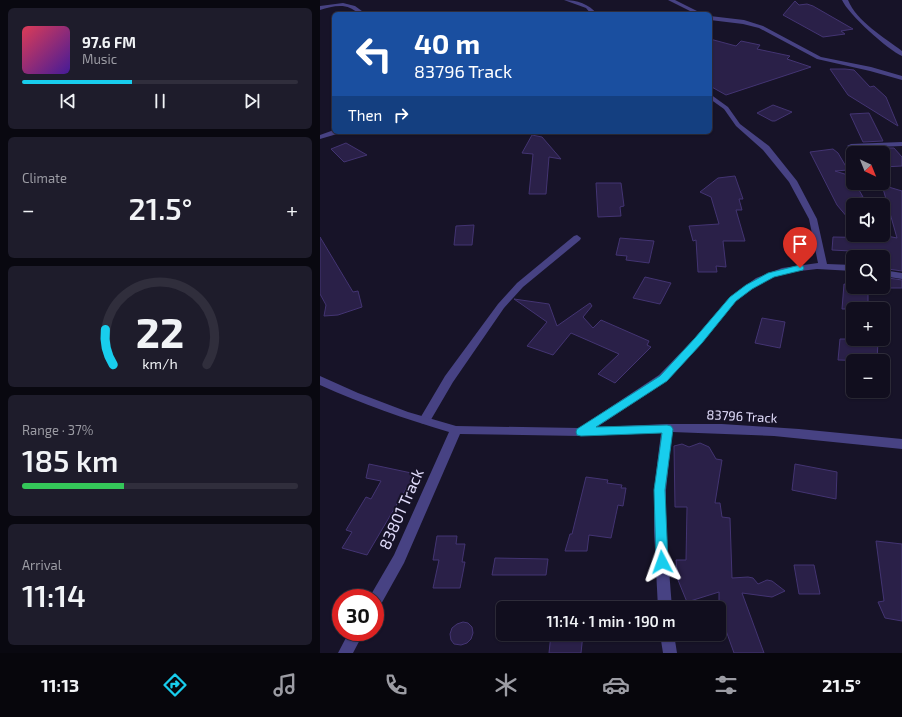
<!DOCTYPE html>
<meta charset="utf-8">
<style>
:root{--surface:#110e1e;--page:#1e1c2b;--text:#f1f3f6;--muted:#9c9ca4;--line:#302e3c;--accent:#18cded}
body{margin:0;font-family:"Exo 2",sans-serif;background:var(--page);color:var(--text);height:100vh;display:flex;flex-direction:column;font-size:15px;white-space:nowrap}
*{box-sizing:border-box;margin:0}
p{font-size:13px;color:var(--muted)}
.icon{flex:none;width:22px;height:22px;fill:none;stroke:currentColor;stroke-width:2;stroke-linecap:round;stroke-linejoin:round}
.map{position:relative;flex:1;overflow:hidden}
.sheet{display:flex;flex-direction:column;gap:8px;padding:8px;background:#090810;width:320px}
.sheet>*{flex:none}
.hud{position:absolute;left:12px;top:12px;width:380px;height:122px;border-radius:6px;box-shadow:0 1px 3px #0004,0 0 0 1px var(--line);background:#1a4fa0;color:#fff;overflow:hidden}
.needle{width:26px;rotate:137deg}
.controls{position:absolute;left:526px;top:146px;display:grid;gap:8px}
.controls a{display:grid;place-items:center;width:44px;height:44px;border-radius:6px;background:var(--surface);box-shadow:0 1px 3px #0004,0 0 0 1px var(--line);font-size:20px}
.speed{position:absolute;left:12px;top:589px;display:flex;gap:8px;font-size:20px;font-weight:700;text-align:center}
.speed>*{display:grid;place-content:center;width:52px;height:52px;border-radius:50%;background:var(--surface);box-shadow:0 1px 3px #0004,0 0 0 1px var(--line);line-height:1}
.speed .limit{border:6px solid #d22;background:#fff;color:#111}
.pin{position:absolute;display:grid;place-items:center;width:34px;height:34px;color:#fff;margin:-41px -17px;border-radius:50% 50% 50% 0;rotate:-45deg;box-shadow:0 0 4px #0007}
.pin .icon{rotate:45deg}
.me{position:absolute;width:44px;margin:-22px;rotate:356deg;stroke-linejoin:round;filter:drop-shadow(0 0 3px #0008)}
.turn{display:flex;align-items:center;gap:14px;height:84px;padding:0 16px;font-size:18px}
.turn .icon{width:52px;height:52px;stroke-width:2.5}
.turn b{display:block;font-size:28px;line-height:34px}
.then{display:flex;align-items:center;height:38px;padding:0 16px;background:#0003;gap:8px;font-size:15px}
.big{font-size:30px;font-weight:600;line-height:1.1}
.sheet .widget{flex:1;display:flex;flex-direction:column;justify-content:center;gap:6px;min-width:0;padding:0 14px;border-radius:6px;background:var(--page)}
.sheet .dial{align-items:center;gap:0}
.dial svg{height:104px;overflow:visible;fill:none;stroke:var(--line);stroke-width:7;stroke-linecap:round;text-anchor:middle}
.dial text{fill:var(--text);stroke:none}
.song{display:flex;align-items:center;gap:12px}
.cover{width:48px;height:48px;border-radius:6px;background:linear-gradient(135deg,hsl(350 70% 55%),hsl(260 70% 35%))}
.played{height:4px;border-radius:2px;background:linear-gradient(90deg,var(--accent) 40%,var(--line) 40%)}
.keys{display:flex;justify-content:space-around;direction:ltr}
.heat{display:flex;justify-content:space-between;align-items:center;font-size:22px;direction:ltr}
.charge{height:6px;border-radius:3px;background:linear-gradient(90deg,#34c759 37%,var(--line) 0)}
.trip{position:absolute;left:176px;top:601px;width:230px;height:40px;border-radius:6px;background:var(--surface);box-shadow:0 1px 3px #0004,0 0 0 1px var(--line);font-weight:600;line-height:40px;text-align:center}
.menu{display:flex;height:64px;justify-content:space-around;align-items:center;background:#07060c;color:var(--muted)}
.menu .icon{width:28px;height:28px}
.menu .selected{color:var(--accent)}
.menu b{font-size:18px;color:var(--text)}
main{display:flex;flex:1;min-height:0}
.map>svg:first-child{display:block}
</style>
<main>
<section class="sheet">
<div class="widget">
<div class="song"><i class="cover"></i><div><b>97.6 FM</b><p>Music</p></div></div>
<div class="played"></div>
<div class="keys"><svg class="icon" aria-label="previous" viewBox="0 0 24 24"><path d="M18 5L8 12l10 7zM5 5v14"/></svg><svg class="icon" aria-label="pause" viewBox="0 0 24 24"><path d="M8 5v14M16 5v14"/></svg><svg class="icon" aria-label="next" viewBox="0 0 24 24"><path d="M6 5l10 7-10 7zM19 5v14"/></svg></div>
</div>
<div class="widget"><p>Climate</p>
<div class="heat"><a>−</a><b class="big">21.5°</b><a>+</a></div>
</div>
<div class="widget dial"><svg viewBox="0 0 100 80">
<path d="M14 69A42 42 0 1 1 86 69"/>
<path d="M14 69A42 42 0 0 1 8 42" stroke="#18cded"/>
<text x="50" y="56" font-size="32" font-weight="700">22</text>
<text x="50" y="72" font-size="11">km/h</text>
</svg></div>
<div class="widget"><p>Range · 37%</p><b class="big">185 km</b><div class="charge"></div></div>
<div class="widget"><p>Arrival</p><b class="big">11:14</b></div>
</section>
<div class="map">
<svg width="582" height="653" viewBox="0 0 582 653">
<rect width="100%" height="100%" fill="#171328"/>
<path fill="#2a2048" stroke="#433472" d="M 475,1 L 479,5 L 487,4 L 493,6 L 533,29 L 521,31 L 525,34 L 503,37 L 463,15 Z
M 390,39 L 416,46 L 421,41 L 440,45 L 437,49 L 470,56 L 467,59 L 491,67 L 406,95 L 390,86 Z
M 510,69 L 525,69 L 534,70 L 550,87 L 554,86 L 566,97 L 578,126 L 528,95 Z
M 453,105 L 472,112 L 455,121 L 452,121 L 437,113 Z
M 549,113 L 563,141 L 543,142 L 530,114 Z
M 212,135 L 222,137 L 241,159 L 229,157 L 226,194 L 209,194 L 213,154 L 202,153 Z
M 26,143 L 47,155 L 24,162 L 11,149 Z
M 567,148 L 574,148 L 582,157 L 582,166 L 563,167 L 563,152 L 548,153 L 546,149 Z
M 513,149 L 518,153 L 528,170 L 515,171 L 531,176 L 533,183 L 535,183 L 543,197 L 533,198 L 533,224 L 517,205 L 490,152 Z
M 415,176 L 423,199 L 419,199 L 422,210 L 416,210 L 425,241 L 403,241 L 406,267 L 396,266 L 397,272 L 378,272 L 376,240 L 373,241 L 369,226 L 399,224 L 391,197 L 380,192 L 398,178 Z
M 276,183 L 301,183 L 304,206 L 300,207 L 301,216 L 278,217 Z
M 562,185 L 582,191 L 582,271 L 568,269 L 568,253 L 512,250 L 513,237 L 567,238 L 567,236 L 577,238 Z
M 154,225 L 152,245 L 134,245 L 136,226 Z
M 0,237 L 33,292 L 38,291 L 42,307 L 18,315 L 4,316 L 6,305 L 0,294 Z
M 300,238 L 334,241 L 329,263 L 306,260 L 307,256 L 296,255 Z
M 325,277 L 351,283 L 340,304 L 313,298 Z
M 568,278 L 582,280 L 582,288 L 569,288 Z
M 524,284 L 538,287 L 538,292 L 548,294 L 548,309 L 522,309 Z
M 194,299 L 229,304 L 237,326 L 270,303 L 272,306 L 263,317 L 273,328 L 281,320 L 329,341 L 327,345 L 331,347 L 295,383 L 278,374 L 299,354 L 251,333 L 233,355 L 207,346 L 227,322 Z
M 442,318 L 465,322 L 460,348 L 435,343 Z
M 520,339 L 547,339 L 558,341 L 557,361 L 518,360 Z
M 380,443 L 389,447 L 396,459 L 402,460 L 395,503 L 400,503 L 402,517 L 410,518 L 412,578 L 428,577 L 433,578 L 438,584 L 447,580 L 452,581 L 465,591 L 452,597 L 422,593 L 444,653 L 414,653 L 404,625 L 399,629 L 399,592 L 367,602 L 358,580 L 356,560 L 366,560 L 367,507 L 355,507 L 354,446 L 362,444 L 369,447 Z
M 49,464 L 96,474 L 89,487 L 87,487 L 47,555 L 22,548 L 32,532 L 26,530 L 46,497 L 51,499 L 61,481 L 46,478 Z
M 475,464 L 517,472 L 516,499 L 472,490 Z
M 266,477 L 288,480 L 287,483 L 302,485 L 301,488 L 306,488 L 303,506 L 298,505 L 291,538 L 269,535 L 267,551 L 245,551 L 250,534 L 252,534 Z
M 117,536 L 137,536 L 136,544 L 145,544 L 142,562 L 145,562 L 140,588 L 113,588 L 119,560 L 113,560 Z
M 556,541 L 582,544 L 582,621 L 565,618 L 558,602 L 564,601 Z
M 175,558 L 228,559 L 226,575 L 172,575 Z
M 474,565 L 494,565 L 500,594 L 479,594 Z
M 143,622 L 148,623 L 152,627 L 153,633 L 151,639 L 147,643 L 141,645 L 134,644 L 131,640 L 130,634 L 132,628 L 137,624 Z
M 231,634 L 263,634 L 261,653 L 229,653 Z"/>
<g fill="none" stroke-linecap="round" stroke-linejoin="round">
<path fill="#474283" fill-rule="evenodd" d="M 582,142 L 582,146 L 531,148 L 527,146 L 531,144 Z
M 257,235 L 261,238 L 260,240 L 203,287 L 184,308 L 133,382 L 109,423 L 105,424 L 101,423 L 99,420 L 125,376 L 178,304 L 197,283 L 254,236 Z"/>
<path fill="#474283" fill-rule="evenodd" d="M 244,0 C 257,0 269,4 277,14 L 271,14 L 266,8 Z
M 348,0 L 355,0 L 383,14 L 376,14 Z
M 522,0 L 528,0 C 537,22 564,37 582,51 L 582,56 C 568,50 528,14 522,0 Z
M 23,3 L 35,6 L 46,14 C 39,14 36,11 30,8 C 21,4 10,7 0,10 L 0,6 Z
M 390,16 L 424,20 L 443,26 L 501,57 L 551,67 L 582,76 L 582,80 L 550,71 L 497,59 L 439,28 L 423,24 L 390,20 Z
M 390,94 L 408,107 L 420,124 L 449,146 L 477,181 L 497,219 L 507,264 L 533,265 L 533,271 L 497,269 L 480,271 L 464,273 L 442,282 L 416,301 L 382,343 L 347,381 L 277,427 L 347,424 L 402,424 L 479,429 L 582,439 L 582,449 L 454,436 L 352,432 L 346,490 L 346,531 L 352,608 L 338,608 L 334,531 L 334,490 L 341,433 L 261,436 L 140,434 L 84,563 L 60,606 L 55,608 L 55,598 L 49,598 L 74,555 L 129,432 C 85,419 42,404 0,385 L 0,376 L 38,393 L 88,412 L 136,426 L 259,428 L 339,375 L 374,339 L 410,297 L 436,278 L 462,268 L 498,263 L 489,219 L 469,182 L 443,150 L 416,126 L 404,109 L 390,99 Z
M 14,130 L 14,132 L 18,132 L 17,134 L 0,139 L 0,135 Z
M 563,270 L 582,273 L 582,279 L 563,276 Z
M 29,632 L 44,632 L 33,653 L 18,653 Z
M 340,634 L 354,634 L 357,653 L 343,653 Z"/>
</g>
<path fill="#18cded" stroke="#10859a" d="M 480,265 L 483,266 L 484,268 L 483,270 L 454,277 L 432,289 L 416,301 L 382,343 L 347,381 L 276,427 L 347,425 L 351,426 L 353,429 L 345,490 L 348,562 L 347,566 L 342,567 L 338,566 L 336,562 L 334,490 L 342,433 L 261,436 L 257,435 L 256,432 L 257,429 L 340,376 L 375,338 L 410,297 L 426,285 L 448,273 Z"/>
<g text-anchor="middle" stroke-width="4" stroke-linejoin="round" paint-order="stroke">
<g font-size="13" fill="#e2ddfc" stroke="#171328">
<text transform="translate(422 416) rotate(3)" y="5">83796 Track</text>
</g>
<g font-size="16" fill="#e2ddfc" stroke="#171328">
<text transform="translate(81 509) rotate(-66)" y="6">83801 Track</text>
</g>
</g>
</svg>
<div class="controls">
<a><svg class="needle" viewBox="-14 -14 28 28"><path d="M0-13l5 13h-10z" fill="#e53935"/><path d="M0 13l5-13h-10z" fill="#9c9ca4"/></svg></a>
<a><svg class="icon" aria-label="sound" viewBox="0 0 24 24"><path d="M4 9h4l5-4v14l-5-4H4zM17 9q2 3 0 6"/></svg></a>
<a><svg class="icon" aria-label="search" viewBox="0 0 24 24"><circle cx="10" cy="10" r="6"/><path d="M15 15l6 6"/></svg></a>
<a>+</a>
<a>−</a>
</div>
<div class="speed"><div class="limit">30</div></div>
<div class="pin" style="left:480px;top:268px;background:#d93025"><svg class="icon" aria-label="arrive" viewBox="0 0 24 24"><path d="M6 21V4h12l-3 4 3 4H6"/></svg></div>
<svg class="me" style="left:342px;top:562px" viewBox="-20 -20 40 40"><path d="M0-17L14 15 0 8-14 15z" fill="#18cded" stroke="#fff" stroke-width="4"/></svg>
<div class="trip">11:14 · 1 min · 190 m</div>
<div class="hud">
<div class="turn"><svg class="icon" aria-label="left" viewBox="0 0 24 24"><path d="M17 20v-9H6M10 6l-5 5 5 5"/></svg><div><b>40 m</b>83796 Track</div></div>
<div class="then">Then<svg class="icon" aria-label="right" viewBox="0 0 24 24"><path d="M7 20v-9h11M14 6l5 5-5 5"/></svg></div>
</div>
</div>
</main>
<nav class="menu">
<b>11:13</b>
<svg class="icon selected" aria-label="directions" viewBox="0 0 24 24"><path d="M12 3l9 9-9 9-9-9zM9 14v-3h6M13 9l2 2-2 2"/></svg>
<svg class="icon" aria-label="music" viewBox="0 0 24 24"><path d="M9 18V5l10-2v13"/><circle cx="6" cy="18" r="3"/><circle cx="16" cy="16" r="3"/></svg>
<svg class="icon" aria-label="phone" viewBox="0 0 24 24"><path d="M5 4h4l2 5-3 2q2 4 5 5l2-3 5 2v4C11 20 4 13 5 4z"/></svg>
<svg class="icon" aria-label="climate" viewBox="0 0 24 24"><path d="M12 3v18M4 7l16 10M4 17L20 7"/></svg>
<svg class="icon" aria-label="car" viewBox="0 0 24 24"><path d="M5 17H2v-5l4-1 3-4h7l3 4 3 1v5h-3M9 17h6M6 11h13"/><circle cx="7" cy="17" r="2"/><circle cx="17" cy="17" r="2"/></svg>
<svg class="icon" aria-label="filters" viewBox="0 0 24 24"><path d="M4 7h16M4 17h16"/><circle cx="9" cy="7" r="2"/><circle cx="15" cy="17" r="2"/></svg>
<b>21.5°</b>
</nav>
